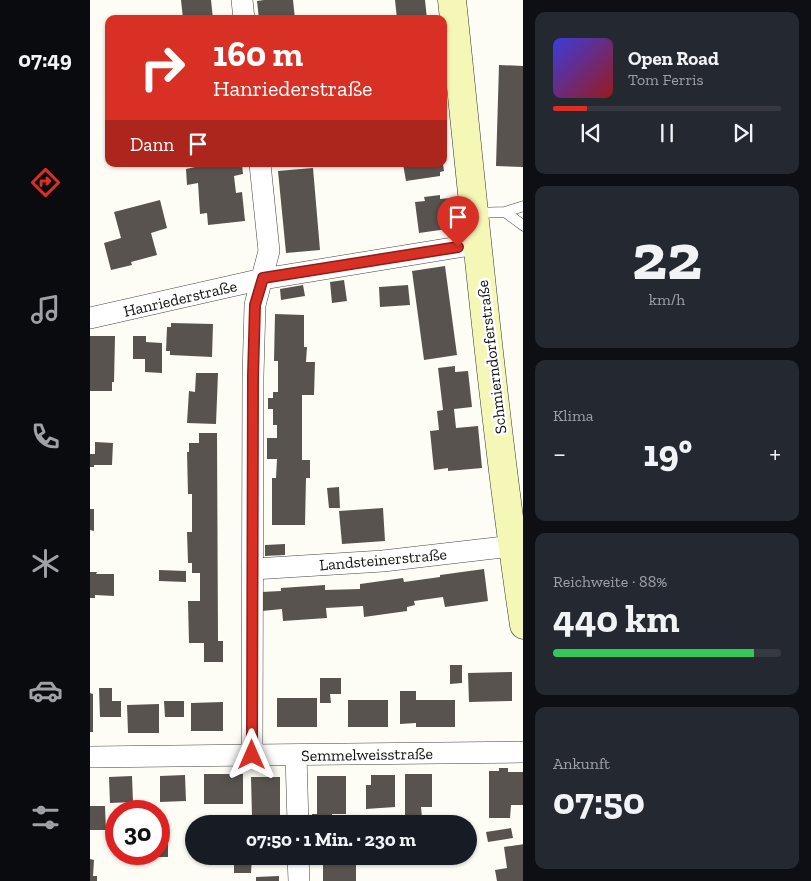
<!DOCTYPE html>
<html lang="de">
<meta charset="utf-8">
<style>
:root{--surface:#171b24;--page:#242831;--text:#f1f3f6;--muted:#9ea1a6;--line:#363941;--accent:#d93025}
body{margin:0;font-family:"Zilla Slab",serif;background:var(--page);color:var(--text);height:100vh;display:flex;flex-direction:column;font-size:19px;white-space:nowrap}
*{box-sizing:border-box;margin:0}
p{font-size:16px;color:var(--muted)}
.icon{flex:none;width:28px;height:28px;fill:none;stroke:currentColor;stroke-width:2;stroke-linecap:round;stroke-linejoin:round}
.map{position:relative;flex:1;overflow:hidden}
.panel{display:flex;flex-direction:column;gap:12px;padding:12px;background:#0d0f14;width:288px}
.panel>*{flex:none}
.top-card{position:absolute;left:15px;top:15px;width:342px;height:152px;border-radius:10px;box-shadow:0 1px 4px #0004;background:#d93025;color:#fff;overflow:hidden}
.speed{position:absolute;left:15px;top:800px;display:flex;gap:10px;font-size:25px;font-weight:700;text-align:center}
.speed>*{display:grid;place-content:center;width:65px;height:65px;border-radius:50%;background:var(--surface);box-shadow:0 1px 4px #0004;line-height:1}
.speed .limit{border:8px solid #d22;background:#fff;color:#111}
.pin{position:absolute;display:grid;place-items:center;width:42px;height:42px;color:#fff;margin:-51px -21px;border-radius:50% 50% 50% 0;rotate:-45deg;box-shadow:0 0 5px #0007}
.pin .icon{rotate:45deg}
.me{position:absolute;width:55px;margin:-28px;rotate:0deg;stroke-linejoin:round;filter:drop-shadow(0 0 4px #0008)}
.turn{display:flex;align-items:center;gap:18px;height:105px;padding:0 25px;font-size:22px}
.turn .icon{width:65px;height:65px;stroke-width:2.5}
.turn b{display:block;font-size:35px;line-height:42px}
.then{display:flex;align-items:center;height:48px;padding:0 25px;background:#0003;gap:10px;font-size:19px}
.big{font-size:38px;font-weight:800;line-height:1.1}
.panel .card{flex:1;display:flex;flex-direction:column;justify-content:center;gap:8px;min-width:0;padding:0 18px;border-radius:10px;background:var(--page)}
.panel .dial{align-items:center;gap:0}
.dial b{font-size:65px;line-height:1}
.song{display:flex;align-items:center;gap:15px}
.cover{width:60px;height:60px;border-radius:8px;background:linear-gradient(135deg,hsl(240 70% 55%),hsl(0 70% 35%))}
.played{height:5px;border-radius:2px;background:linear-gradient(90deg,var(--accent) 15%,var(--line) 15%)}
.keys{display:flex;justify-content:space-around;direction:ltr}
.heat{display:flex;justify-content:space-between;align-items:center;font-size:28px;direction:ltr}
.charge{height:8px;border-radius:4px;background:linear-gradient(90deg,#34c759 88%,var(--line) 0)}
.trip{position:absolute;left:95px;top:815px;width:292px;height:50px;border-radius:25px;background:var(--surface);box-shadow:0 1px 4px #0004;font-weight:800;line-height:50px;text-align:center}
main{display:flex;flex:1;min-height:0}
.dock{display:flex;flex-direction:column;width:90px;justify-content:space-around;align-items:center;background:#090b0e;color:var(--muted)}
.dock .icon{width:35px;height:35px}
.dock .selected{color:var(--accent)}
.dock b{font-size:22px;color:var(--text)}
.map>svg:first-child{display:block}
</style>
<main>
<nav class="dock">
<b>07:49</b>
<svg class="icon selected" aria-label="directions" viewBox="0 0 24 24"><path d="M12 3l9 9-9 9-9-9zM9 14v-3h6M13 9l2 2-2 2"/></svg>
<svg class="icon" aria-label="music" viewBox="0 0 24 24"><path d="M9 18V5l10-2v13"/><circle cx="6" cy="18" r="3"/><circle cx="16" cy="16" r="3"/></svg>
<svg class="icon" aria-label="phone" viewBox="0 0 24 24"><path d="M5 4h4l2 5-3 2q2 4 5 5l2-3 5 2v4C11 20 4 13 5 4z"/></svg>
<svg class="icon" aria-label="climate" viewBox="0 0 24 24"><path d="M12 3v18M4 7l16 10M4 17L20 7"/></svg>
<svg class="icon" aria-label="car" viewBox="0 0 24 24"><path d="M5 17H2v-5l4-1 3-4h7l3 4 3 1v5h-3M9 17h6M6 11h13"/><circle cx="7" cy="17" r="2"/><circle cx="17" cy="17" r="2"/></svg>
<svg class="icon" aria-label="filters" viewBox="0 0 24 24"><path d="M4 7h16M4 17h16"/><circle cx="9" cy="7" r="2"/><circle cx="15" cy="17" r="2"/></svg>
</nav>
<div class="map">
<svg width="434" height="881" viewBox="0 0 434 881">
<rect width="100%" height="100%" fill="#fefdf5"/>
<path fill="#58534e" d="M 91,0 L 121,0 L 123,19 L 93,19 Z
M 174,0 L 203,0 L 205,19 L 169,19 L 167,1 Z
M 305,0 L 335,0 L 337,19 L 307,19 Z
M 409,65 L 434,66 L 434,167 L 406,166 Z
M 113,164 L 152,164 L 153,174 L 144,176 L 146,193 L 152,192 L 155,221 L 118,225 L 117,213 L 110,214 L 108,183 L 97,185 L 96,169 L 105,167 L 105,165 Z
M 313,164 L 353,164 L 354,171 L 350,172 L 350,176 L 316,181 Z
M 223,168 L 230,250 L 196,253 L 188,171 Z
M 350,195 L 350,199 L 360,198 L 364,228 L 329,233 L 325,202 L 335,201 L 334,197 Z
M 70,200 L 77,228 L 61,233 L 67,255 L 41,262 L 42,265 L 21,270 L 14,243 L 31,238 L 24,212 Z
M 355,266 L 367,355 L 334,360 L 322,271 Z
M 254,280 L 257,301 L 242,303 L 240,282 Z
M 213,285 L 215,296 L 191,300 L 190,289 Z
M 318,285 L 320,305 L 290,307 L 289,287 Z
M 185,314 L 214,315 L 214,347 L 217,347 L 216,362 L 225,362 L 224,395 L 212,395 L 212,460 L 220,460 L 220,478 L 216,478 L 215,525 L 182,525 L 182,478 L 186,478 L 187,459 L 177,459 L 177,438 L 187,438 L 187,425 L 183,425 L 183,409 L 178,409 L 178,398 L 183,398 L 183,392 L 188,392 L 188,361 L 184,361 Z
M 81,323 L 123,324 L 122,357 L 80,355 L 80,351 L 76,351 L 77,327 L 81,327 Z
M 0,336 L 25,336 L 24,382 L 22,382 L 22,391 L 0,391 Z
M 43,336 L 56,336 L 56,342 L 72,343 L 72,373 L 55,372 L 55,359 L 43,359 Z
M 365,366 L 365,372 L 378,371 L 382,407 L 364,409 L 366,428 L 388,426 L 392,468 L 358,471 L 358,468 L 344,470 L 340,431 L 349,430 L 347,411 L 353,410 L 348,368 Z
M 106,373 L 128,373 L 126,424 L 97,423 L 99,391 L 105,392 Z
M 109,433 L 127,433 L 128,641 L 133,641 L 133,662 L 114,662 L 114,643 L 99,643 L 98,601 L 110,601 L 110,573 L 102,573 L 102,563 L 98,563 L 97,532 L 102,532 L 102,494 L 98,494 L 97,452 L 99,452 L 99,443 L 109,443 Z
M 5,442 L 23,443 L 22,465 L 4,465 L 4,467 L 0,467 L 0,454 L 5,454 Z
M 249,487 L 250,508 L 239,508 L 237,488 Z
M 293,508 L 295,541 L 252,544 L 249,511 Z
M 0,509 L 4,509 L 4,531 L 0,530 Z
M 195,544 L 195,555 L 175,556 L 175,545 Z
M 394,569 L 398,601 L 355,607 L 353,597 L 324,601 L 325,605 L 317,607 L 317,611 L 274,617 L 273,606 L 236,608 L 237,618 L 193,621 L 192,609 L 172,611 L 171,592 L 191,591 L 191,588 L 235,585 L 235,590 L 270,589 L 270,584 L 313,578 L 314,582 L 350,577 L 350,575 Z
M 69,570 L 96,571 L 96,582 L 69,581 Z
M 0,572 L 7,572 L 6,574 L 24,574 L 24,596 L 5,595 L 5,598 L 0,598 Z
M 360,665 L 372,665 L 372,683 L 360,684 Z
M 422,672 L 422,701 L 379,702 L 378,673 Z
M 230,678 L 251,678 L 251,694 L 240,694 L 241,703 L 230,703 Z
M 9,688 L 22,688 L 22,701 L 31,701 L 31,717 L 10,717 Z
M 310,691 L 326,691 L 326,700 L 365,700 L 365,727 L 326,727 L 326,723 L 310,724 Z
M 0,693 L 3,694 L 3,732 L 0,732 Z
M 187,698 L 227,698 L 227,727 L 187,727 Z
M 258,700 L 298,700 L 298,727 L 258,727 Z
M 74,701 L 94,701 L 94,717 L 75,717 Z
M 133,702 L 133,731 L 101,731 L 101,703 Z
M 69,704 L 69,733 L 38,733 L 37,705 Z
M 409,768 L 418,768 L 418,772 L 434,772 L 434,805 L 421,805 L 420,818 L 399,818 L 399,771 L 409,771 Z
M 114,774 L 153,774 L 153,804 L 114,804 Z
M 315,774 L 342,774 L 342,807 L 331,807 L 332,817 L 315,817 Z
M 95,775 L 96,801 L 70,802 L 70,776 Z
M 281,775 L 305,775 L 305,807 L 276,809 L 276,785 L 281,785 Z
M 42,776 L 43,802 L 20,803 L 19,777 Z
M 227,776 L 256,776 L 256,814 L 242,814 L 242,824 L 222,824 L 222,814 L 227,814 Z
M 161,777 L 190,777 L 190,817 L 162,817 Z
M 0,806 L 15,806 L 16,830 L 0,830 Z
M 421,828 L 423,838 L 398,842 L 396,832 Z
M 69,832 L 78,832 L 78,857 L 51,857 L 51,854 L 69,854 Z
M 434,844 L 434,881 L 407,881 L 405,870 L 417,868 L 414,847 Z
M 144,856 L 162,856 L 161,873 L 144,873 Z
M 228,856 L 266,856 L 266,881 L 233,881 L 233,863 L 228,863 Z
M 0,859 L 4,860 L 3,876 L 7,876 L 7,881 L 0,881 Z
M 189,876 L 189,881 L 166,881 L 166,877 Z"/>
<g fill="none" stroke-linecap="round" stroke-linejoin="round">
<g stroke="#444" stroke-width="11">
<path id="lane" d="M 415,212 L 434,226
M 385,213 L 415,212 L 434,206"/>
</g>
<g stroke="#444" stroke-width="22">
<path id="street" d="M 152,0 L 154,19
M 0,318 L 173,279 L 387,244
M 163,569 L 293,561 L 422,546
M 162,755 L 163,376 L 165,305 L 179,251 L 170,164
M 206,755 L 208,824
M 0,757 L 434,752
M 208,856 L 209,881"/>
</g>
<g stroke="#333" stroke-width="29">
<path id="secondary" d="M 362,0 C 384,208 403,417 434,625"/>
</g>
<use href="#lane" stroke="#fff" stroke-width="10"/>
<use href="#street" stroke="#fff" stroke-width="21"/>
<use href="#secondary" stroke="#f5f7b7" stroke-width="28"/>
</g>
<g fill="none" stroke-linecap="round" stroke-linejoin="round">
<g stroke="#8d1f18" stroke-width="12">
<path id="route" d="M 162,755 L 163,376 L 165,305 L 173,278 L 368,247"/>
</g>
<use href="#route" stroke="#d93025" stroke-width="9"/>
</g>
<g text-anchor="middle" stroke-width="5" stroke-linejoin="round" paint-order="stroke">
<g font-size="16" fill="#111" stroke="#fff">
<text transform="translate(90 298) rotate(-13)" y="6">Hanriederstraße</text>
<text transform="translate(401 357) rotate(-97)" y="6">Schmierndorferstraße</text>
<text transform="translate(293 559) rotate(-5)" y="6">Landsteinerstraße</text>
<text transform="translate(277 754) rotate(-1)" y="6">Semmelweisstraße</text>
</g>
</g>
</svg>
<div class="speed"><div class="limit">30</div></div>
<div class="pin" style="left:368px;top:247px;background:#d93025"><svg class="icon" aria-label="arrive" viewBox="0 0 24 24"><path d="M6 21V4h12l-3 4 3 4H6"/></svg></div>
<svg class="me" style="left:162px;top:755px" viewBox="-20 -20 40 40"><path d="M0-17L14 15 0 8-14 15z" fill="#d93025" stroke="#fff" stroke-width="4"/></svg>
<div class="trip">07:50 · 1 Min. · 230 m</div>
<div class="top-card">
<div class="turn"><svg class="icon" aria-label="right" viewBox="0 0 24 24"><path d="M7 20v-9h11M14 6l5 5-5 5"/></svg><div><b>160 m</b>Hanriederstraße</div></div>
<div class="then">Dann<svg class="icon" aria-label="arrive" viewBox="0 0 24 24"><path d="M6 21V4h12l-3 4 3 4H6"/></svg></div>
</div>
</div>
<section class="panel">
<div class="card">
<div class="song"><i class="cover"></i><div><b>Open Road</b><p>Tom Ferris</p></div></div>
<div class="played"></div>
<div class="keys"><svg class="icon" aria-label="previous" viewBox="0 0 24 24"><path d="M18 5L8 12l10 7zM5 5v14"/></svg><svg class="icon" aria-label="pause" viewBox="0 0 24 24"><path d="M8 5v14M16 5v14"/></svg><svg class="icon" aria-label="next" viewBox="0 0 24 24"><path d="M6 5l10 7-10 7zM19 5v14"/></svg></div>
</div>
<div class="card dial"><b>22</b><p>km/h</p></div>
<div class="card"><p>Klima</p>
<div class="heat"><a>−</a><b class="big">19°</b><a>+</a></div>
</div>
<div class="card"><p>Reichweite · 88%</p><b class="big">440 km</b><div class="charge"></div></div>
<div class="card"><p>Ankunft</p><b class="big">07:50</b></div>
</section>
</main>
